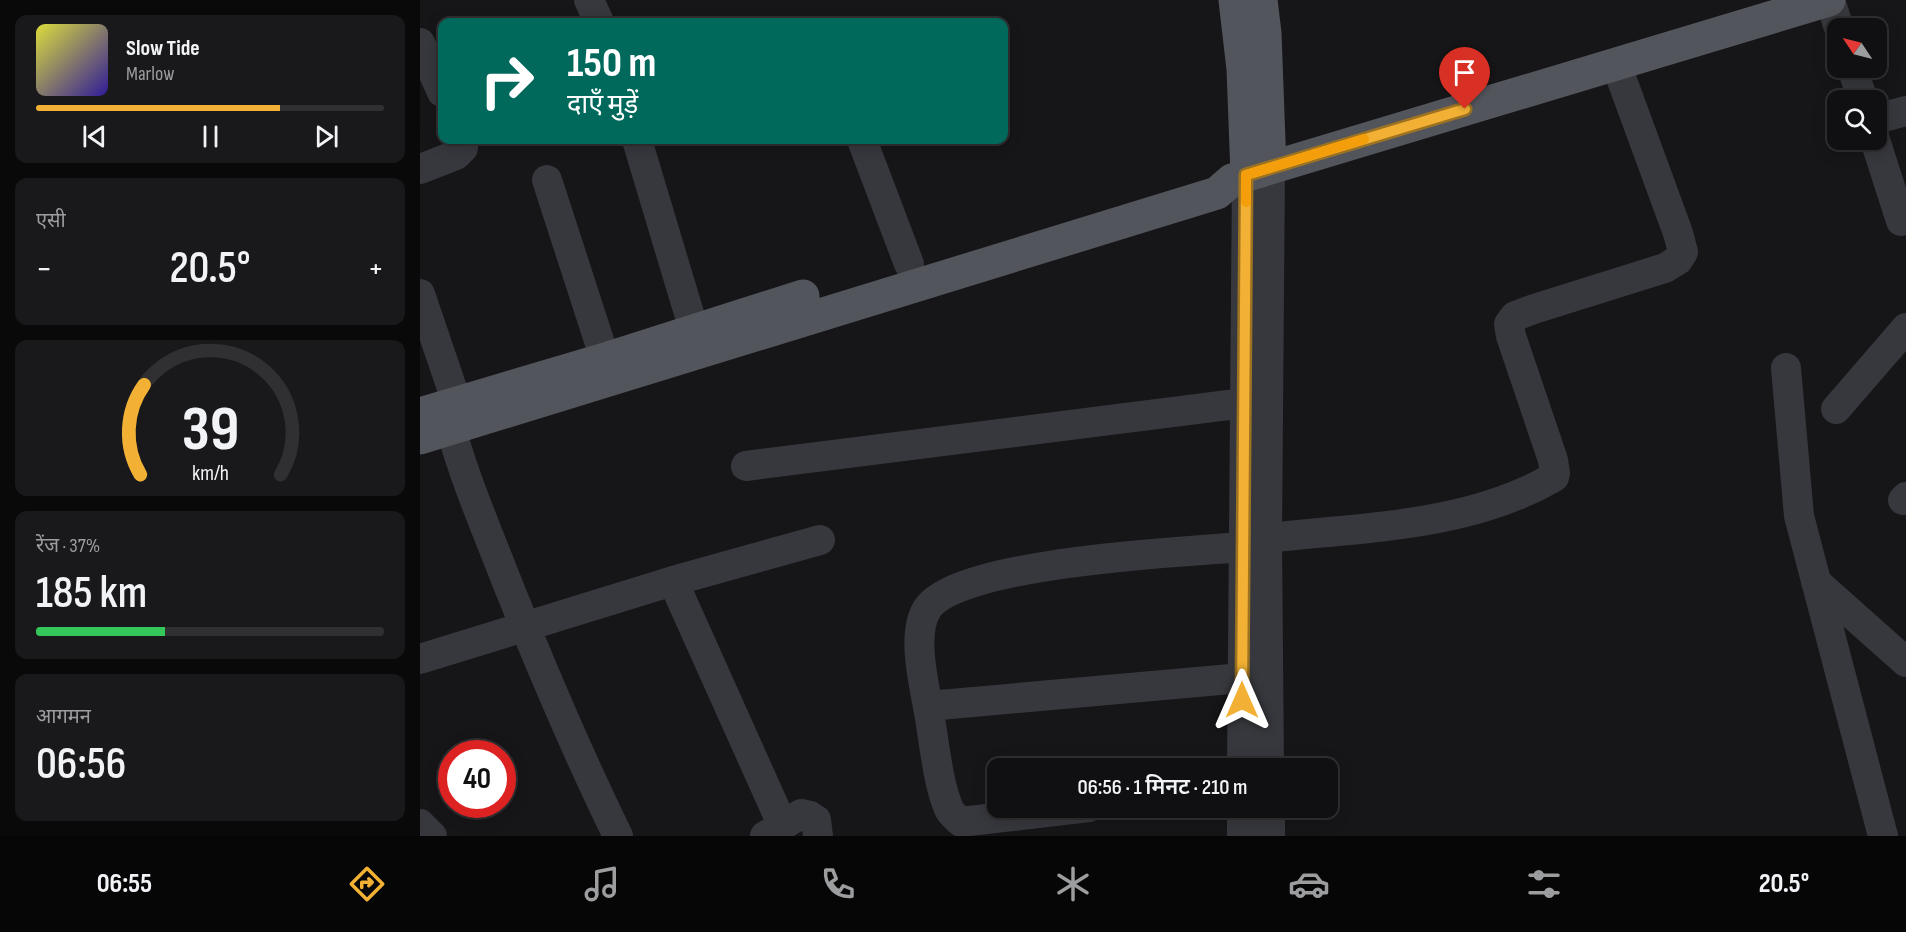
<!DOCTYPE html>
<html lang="hi">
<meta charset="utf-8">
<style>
:root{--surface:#101012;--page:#19191b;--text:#f1f3f6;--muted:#9c9d9f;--line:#303032;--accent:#f2b134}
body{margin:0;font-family:"Sofia Sans Condensed","Noto Sans Devanagari",sans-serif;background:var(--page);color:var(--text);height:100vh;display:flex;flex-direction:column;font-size:22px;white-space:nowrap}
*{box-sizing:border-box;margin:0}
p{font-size:20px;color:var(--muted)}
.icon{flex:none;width:33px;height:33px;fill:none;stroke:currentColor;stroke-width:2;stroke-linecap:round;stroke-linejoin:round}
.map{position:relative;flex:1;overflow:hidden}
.sheet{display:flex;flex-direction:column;gap:15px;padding:15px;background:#09090a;width:420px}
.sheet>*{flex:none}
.banner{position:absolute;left:18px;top:18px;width:570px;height:126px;border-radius:12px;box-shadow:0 3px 15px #0003,0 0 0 2px var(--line);background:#00695c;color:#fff;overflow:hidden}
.needle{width:39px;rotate:305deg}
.tools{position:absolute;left:1407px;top:18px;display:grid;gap:12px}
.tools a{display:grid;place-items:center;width:60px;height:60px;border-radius:12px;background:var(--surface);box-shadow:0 3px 15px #0003,0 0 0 2px var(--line);font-size:30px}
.speed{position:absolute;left:18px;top:740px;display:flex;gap:12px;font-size:30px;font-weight:700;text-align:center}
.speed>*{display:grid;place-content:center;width:78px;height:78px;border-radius:50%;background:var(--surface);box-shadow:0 3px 15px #0003,0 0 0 2px var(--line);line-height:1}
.speed .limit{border:9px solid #d22;background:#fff;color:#111}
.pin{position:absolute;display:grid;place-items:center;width:51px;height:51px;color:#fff;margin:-62px -26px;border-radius:50% 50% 50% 0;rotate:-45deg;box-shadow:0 0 6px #0007}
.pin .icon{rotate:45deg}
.me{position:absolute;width:66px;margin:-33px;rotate:0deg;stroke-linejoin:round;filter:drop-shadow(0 0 4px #0008)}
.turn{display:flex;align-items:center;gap:21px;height:126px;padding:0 30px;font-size:27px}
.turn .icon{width:78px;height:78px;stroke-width:2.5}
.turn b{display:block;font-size:42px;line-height:51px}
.big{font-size:45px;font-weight:600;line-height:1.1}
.sheet .widget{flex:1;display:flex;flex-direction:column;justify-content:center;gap:9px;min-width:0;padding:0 21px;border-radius:12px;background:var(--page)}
.sheet .dial{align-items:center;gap:0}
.dial svg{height:156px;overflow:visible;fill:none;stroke:var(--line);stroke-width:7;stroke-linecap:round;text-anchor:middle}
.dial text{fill:var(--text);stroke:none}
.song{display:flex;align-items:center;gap:18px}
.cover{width:72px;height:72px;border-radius:9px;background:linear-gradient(135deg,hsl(60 70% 55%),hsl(250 70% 35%))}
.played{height:6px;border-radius:3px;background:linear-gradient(90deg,var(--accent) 70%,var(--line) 70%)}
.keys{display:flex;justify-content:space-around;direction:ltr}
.heat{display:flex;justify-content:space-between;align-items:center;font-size:33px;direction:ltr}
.charge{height:9px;border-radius:4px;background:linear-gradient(90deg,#34c759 37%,var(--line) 0)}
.trip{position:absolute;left:567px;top:758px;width:351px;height:60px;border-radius:12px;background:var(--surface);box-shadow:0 3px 15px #0003,0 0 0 2px var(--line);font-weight:600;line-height:60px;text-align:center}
.tabs{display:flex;height:96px;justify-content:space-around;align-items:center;background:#060607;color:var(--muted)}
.tabs .icon{width:42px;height:42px}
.tabs .active{color:var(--accent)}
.tabs b{font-size:27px;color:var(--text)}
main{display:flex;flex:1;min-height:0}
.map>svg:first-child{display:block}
</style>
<main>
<section class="sheet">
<div class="widget">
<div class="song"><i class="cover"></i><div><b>Slow Tide</b><p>Marlow</p></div></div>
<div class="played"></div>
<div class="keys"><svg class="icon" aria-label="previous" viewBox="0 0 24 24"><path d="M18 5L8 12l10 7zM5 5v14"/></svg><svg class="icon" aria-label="pause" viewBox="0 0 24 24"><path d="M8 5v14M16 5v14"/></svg><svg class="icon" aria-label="next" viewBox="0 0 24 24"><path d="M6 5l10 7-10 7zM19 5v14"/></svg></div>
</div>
<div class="widget"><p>एसी</p>
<div class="heat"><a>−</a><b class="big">20.5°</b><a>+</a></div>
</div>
<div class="widget dial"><svg viewBox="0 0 100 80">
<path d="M14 69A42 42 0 1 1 86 69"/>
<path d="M14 69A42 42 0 0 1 16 23" stroke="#f2b134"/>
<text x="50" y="56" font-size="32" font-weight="700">39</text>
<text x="50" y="72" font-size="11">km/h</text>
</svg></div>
<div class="widget"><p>रेंज · 37%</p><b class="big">185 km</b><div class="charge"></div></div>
<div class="widget"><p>आगमन</p><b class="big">06:56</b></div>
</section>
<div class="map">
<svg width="1486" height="836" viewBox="0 0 1486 836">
<rect width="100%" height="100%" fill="#161618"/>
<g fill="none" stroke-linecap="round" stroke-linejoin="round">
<path stroke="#37383d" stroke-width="30" d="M 169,0 L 179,22
M 1410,0 L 1419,28
M 0,43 L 22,92
M 1432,68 L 1443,100
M 1456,119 L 1486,111
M 217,140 L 274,330
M 442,140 L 489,264
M 1455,140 L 1481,221
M 0,169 L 36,155 L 43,148 L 42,140
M 127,180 L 185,359
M 0,294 L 37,403
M 1366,368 L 1379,516 L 1463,836
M 1416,409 L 1486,328
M 31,429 C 44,476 63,521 81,567 C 117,658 155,748 198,836
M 326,466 L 824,403
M 1483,500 L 1486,497
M 847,538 C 943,527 1049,527 1134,477 L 1135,473 L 1133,460 L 1091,336 L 1089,324 L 1095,316 L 1114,309 L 1245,268 L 1258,260 L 1263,252 L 1258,233 L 1196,64
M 253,581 L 362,824
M 1396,582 L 1486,662
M 0,659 L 253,581 L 400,540
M 508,706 L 822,678
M 822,768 L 827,175
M 849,768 L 847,538 L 850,168
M 669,807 L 541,822 C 537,818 531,814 529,809 C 517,781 514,738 508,707 C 503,680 492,633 507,609 C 537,562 764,552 823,547
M 850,807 L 850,836
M 0,824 L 12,836
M 345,836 L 381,814 L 390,816 L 396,820 L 398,836
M 822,836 L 822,807"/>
<path stroke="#53555c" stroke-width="33" d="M 815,0 L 823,69 L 827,175
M 841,0 L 845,33 L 850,168
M 0,414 L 185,359 L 383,296
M 0,438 L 797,193 L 812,180 L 850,168 L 1409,0"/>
</g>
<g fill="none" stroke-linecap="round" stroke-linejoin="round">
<g stroke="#9d7322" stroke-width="15">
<path id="route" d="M 822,700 L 826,175 L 1045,109"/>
</g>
<use href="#route" stroke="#f2b134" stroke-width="10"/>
<path stroke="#f59e0b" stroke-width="10" d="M 826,202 L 826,175 L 944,139"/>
</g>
</svg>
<div class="tools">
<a><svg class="needle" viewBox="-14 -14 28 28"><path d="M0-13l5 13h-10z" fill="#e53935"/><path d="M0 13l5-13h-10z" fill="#9c9d9f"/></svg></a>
<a><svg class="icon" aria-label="search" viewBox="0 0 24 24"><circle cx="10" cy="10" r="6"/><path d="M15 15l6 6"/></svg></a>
</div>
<div class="speed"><div class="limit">40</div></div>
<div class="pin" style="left:1045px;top:109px;background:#d93025"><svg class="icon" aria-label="arrive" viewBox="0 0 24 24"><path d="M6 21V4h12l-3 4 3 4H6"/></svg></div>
<svg class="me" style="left:822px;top:700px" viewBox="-20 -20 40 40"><path d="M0-17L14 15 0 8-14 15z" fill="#f2b134" stroke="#fff" stroke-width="4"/></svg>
<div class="trip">06:56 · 1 मिनट · 210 m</div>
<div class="banner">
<div class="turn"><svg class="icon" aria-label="right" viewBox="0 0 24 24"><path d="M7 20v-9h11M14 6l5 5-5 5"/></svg><div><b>150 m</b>दाएँ मुड़ें</div></div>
</div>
</div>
</main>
<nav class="tabs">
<b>06:55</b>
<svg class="icon active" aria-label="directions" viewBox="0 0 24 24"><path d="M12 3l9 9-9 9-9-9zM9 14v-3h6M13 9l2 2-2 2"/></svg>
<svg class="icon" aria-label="music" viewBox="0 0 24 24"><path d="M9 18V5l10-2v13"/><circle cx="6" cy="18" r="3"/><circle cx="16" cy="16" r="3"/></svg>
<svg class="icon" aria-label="phone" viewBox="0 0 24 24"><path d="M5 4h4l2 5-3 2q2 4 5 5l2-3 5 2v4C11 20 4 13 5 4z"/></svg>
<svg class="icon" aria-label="climate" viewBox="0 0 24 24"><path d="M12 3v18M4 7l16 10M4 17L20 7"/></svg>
<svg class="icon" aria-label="car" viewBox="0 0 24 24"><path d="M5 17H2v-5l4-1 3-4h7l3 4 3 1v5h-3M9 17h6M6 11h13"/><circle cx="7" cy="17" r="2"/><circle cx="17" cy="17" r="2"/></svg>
<svg class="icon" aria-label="filters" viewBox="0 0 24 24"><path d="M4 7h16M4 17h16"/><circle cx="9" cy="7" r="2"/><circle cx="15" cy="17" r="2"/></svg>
<b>20.5°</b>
</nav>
